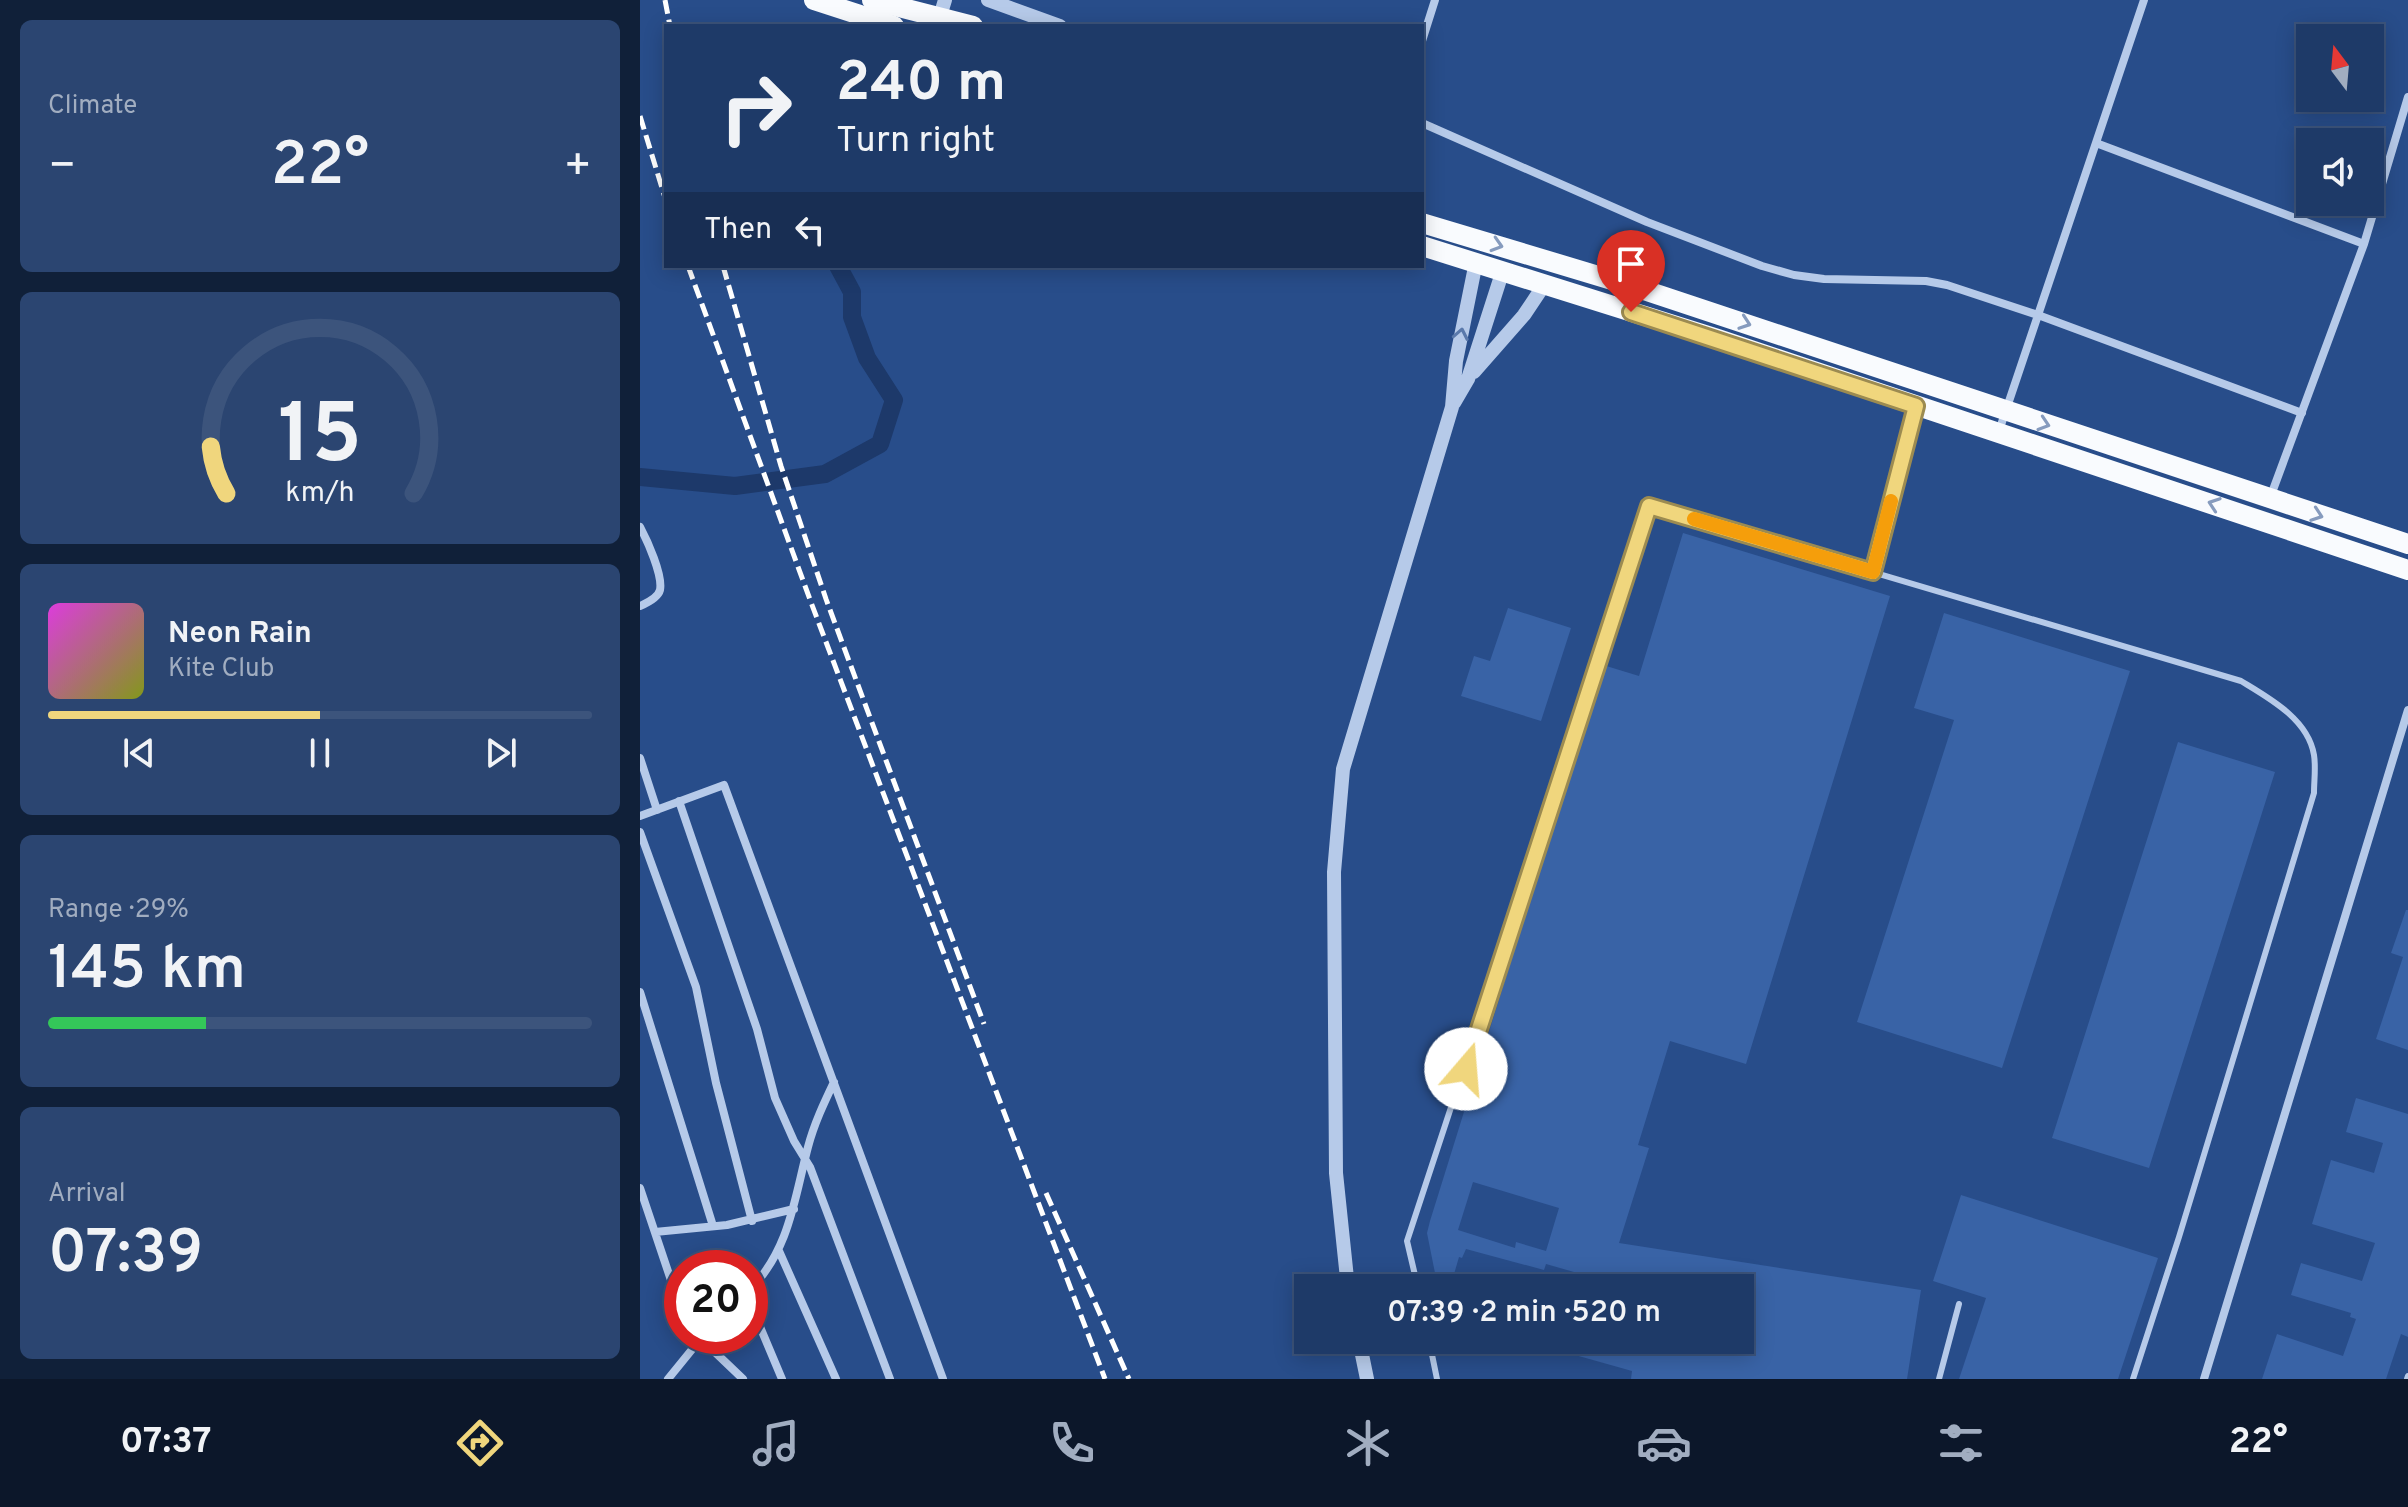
<!DOCTYPE html>
<meta charset="utf-8">
<style>
:root{--surface:#1e3a68;--page:#2b4571;--text:#f1f3f6;--muted:#a1adc0;--line:#3c547c;--accent:#f0d67d}
body{margin:0;font-family:Overpass,sans-serif;background:var(--page);color:var(--text);height:100vh;display:flex;flex-direction:column;font-size:30px;white-space:nowrap}
*{box-sizing:border-box;margin:0}
p{font-size:26px;color:var(--muted)}
.icon{flex:none;width:44px;height:44px;fill:none;stroke:currentColor;stroke-width:2;stroke-linecap:round;stroke-linejoin:round}
.map{position:relative;flex:1;overflow:hidden}
.panel{display:flex;flex-direction:column;gap:20px;padding:20px;background:#102039;width:640px}
.panel>*{flex:none}
.guide{position:absolute;left:24px;top:24px;width:760px;height:244px;border-radius:0px;box-shadow:0 4px 20px #0003,0 0 0 2px var(--line);background:#1e3a68;color:var(--text);overflow:hidden}
.needle{width:52px;rotate:344deg}
.tools{position:absolute;left:1656px;top:24px;display:grid;gap:16px}
.tools a{display:grid;place-items:center;width:88px;height:88px;border-radius:0px;background:var(--surface);box-shadow:0 4px 20px #0003,0 0 0 2px var(--line);font-size:40px}
.speed{position:absolute;left:24px;top:1250px;display:flex;gap:16px;font-size:40px;font-weight:700;text-align:center}
.speed>*{display:grid;place-content:center;width:104px;height:104px;border-radius:50%;background:var(--surface);box-shadow:0 4px 20px #0003,0 0 0 2px var(--line);line-height:1}
.speed .limit{border:12px solid #d22;background:#fff;color:#111}
.pin{position:absolute;display:grid;place-items:center;width:68px;height:68px;color:#fff;margin:-82px -34px;border-radius:50% 50% 50% 0;rotate:-45deg;box-shadow:0 0 8px #0007}
.pin .icon{rotate:45deg}
.me{position:absolute;width:88px;margin:-44px;rotate:18deg;stroke-linejoin:round;filter:drop-shadow(0 0 6px #0008)}
.turn{display:flex;align-items:center;gap:28px;height:168px;padding:0 40px;font-size:36px}
.turn .icon{width:104px;height:104px;stroke-width:2.5}
.turn b{display:block;font-size:56px;line-height:68px}
.then{display:flex;align-items:center;height:76px;padding:0 40px;background:#0003;gap:16px;font-size:30px}
.big{font-size:60px;font-weight:600;line-height:1.1}
.panel .card{flex:1;display:flex;flex-direction:column;justify-content:center;gap:12px;min-width:0;padding:0 28px;border-radius:12px;background:var(--page)}
.panel .dial{align-items:center;gap:0}
.dial svg{height:208px;overflow:visible;fill:none;stroke:var(--line);stroke-width:7;stroke-linecap:round;text-anchor:middle}
.dial text{fill:var(--text);stroke:none}
.song{display:flex;align-items:center;gap:24px}
.cover{width:96px;height:96px;border-radius:12px;background:linear-gradient(135deg,hsl(300 70% 55%),hsl(70 70% 35%))}
.played{height:8px;border-radius:4px;background:linear-gradient(90deg,var(--accent) 50%,var(--line) 50%)}
.keys{display:flex;justify-content:space-around;direction:ltr}
.heat{display:flex;justify-content:space-between;align-items:center;font-size:44px;direction:ltr}
.charge{height:12px;border-radius:6px;background:linear-gradient(90deg,#34c759 29%,var(--line) 0)}
.trip{position:absolute;left:654px;top:1274px;width:460px;height:80px;border-radius:0px;background:var(--surface);box-shadow:0 4px 20px #0003,0 0 0 2px var(--line);font-weight:600;line-height:80px;text-align:center}
.menu{display:flex;height:128px;justify-content:space-around;align-items:center;background:#0c172a;color:var(--muted)}
.menu .icon{width:56px;height:56px}
.menu .on{color:var(--accent)}
.menu b{font-size:36px;color:var(--text)}
main{display:flex;flex:1;min-height:0}
.map>svg:first-child{display:block}
</style>
<main>
<section class="panel">
<div class="card"><p>Climate</p>
<div class="heat"><a>−</a><b class="big">22°</b><a>+</a></div>
</div>
<div class="card dial"><svg viewBox="0 0 100 80">
<path d="M14 69A42 42 0 1 1 86 69"/>
<path d="M14 69A42 42 0 0 1 8 51" stroke="#f0d67d"/>
<text x="50" y="56" font-size="32" font-weight="700">15</text>
<text x="50" y="72" font-size="11">km/h</text>
</svg></div>
<div class="card">
<div class="song"><i class="cover"></i><div><b>Neon Rain</b><p>Kite Club</p></div></div>
<div class="played"></div>
<div class="keys"><svg class="icon" aria-label="previous" viewBox="0 0 24 24"><path d="M18 5L8 12l10 7zM5 5v14"/></svg><svg class="icon" aria-label="pause" viewBox="0 0 24 24"><path d="M8 5v14M16 5v14"/></svg><svg class="icon" aria-label="next" viewBox="0 0 24 24"><path d="M6 5l10 7-10 7zM19 5v14"/></svg></div>
</div>
<div class="card"><p>Range · 29%</p><b class="big">145 km</b><div class="charge"></div></div>
<div class="card"><p>Arrival</p><b class="big">07:39</b></div>
</section>
<div class="map">
<svg width="1768" height="1379" viewBox="0 0 1768 1379">
<rect width="100%" height="100%" fill="#284d8a"/>
<g fill="none" stroke-linecap="round" stroke-linejoin="round">
<path stroke="#1d396a" stroke-width="18" d="M 0,477 L 95,486 L 185,474 L 240,444 L 254,400 L 227,358 L 212,317 L 212,292 L 198,266"/>
</g>
<path fill="#3963a6" fill-rule="evenodd" d="M 1043,533 L 1250,596 L 1106,1064 L 1030,1041 L 998,1145 L 1009,1148 L 979,1243 L 1281,1290 L 1267,1379 L 991,1379 L 992,1371 L 896,1344 L 896,1340 L 1100,1340 L 1100,1288 L 937,1288 L 941,1274 L 906,1264 L 904,1270 L 826,1249 L 822,1258 L 819,1257 L 810,1288 L 798,1288 L 787,1233 L 790,1221 L 962,669 L 963,665 L 999,676 ZM 833,1182 L 919,1208 L 906,1251 L 876,1242 L 875,1248 L 818,1230 Z
M 868,608 L 931,628 L 901,721 L 821,696 L 834,656 L 850,661 Z
M 1304,613 L 1490,671 L 1362,1068 L 1217,1022 L 1314,720 L 1274,708 Z
M 1538,742 L 1635,772 L 1509,1168 L 1412,1138 Z
M 1766,910 L 1768,910 L 1768,1050 L 1736,1039 L 1763,957 L 1751,953 Z
M 1716,1098 L 1768,1114 L 1768,1337 L 1761,1334 L 1746,1379 L 1622,1379 L 1637,1334 L 1703,1356 L 1716,1319 L 1710,1317 L 1711,1313 L 1651,1295 L 1661,1263 L 1722,1281 L 1735,1243 L 1672,1224 L 1691,1160 L 1734,1173 L 1743,1143 L 1706,1132 Z
M 1321,1195 L 1518,1258 L 1478,1379 L 1319,1379 L 1346,1298 L 1293,1281 Z"/>
<g fill="none" stroke-linecap="round" stroke-linejoin="round">
<path stroke="#b6cae9" stroke-width="6" d="M 1233,572 L 1276,409
M 778,1288 L 767,1241 L 1009,506 L 1601,681 C 1629,698 1668,719 1674,755 C 1676,767 1674,781 1674,793 L 1539,1237 L 1493,1379
M 789,1340 L 797,1379
M 1299,1379 L 1319,1304
M 1767,1379 L 1768,1376"/>
<path stroke="#b6cae9" stroke-width="8" d="M 782,41 L 795,0
M 782,123 L 1007,222 L 1122,266 L 1154,275 L 1184,279 L 1286,281 L 1307,285 L 1398,315 L 1662,413
M 1456,143 L 1724,244
M 1359,431 L 1504,0
M 1630,498 L 1724,244 L 1768,97
M 0,527 C 7,540 23,575 20,590 C 18,598 7,603 0,606
M 0,758 L 17,810
M 39,801 L 117,1029 L 135,1098 L 154,1141 L 170,1167 L 250,1379
M 0,816 L 84,785 L 303,1379
M 0,832 L 56,987 L 76,1083 L 112,1221
M 0,992 L 73,1226
M 0,1188 L 42,1313
M 15,1232 L 87,1225 L 154,1209
M 139,1251 L 196,1379
M 110,1290 C 150,1248 154,1200 168,1147 C 174,1124 184,1103 194,1082
M 110,1303 L 142,1379
M 58,1336 L 103,1379
M 28,1379 L 63,1336
M 1564,1379 L 1768,710"/>
<path stroke="#b6cae9" stroke-width="14" d="M 348,0 L 420,26
M 297,26 L 305,0
M 834,372 L 884,315 L 904,285
M 814,403 L 828,379 L 863,270
M 708,1288 L 696,1173 L 694,872 L 703,769 L 812,407 L 816,361 L 836,262
M 719,1340 L 727,1379"/>
<path stroke="#f9fbfe" stroke-width="20" d="M 174,0 L 254,26
M 782,223 L 995,287 L 1768,544
M 782,246 L 1078,339 L 1768,570"/>
<path stroke="#fff" stroke-width="5" stroke-dasharray="14 6" stroke-linecap="butt" d="M 25,0 L 30,26
M 0,116 L 26,201
M 48,266 L 172,605 L 465,1379
M 83,266 L 141,466 L 186,599 L 344,1024
M 406,1193 L 489,1379"/>
<path stroke="#f9fbfe" stroke-width="20" d="M 232,0 L 333,26"/>
</g>
<defs><path id="oneway-chevron" d="M-2-3.5L2.5 0L-2 3.5" fill="none" stroke-width="1.6" stroke-linecap="round" stroke-linejoin="round" transform="scale(2)"/></defs>
<g stroke="#869bbe">
<use href="#oneway-chevron" transform="translate(857 245) rotate(17)"/>
<use href="#oneway-chevron" transform="translate(1105 323) rotate(19)"/>
<use href="#oneway-chevron" transform="translate(1404 424) rotate(18)"/>
<use href="#oneway-chevron" transform="translate(1574 504) rotate(-161)"/>
<use href="#oneway-chevron" transform="translate(1677 515) rotate(19)"/>
</g>
<use stroke="#5a79ab" href="#oneway-chevron" transform="translate(821 334) rotate(-79)"/>
<g fill="none" stroke-linecap="round" stroke-linejoin="round">
<g stroke="#9c8b51" stroke-width="20">
<path id="route" d="M 826,1069 L 1009,506 L 1233,572 L 1276,406 L 991,312"/>
</g>
<use href="#route" stroke="#f0d67d" stroke-width="14"/>
<path stroke="#f59e0b" stroke-width="14" d="M 1054,519 L 1233,572 L 1251,501"/>
</g>
</svg>
<div class="tools">
<a><svg class="needle" viewBox="-14 -14 28 28"><path d="M0-13l5 13h-10z" fill="#e53935"/><path d="M0 13l5-13h-10z" fill="#a1adc0"/></svg></a>
<a><svg class="icon" aria-label="sound" viewBox="0 0 24 24"><path d="M4 9h4l5-4v14l-5-4H4zM17 9q2 3 0 6"/></svg></a>
</div>
<div class="speed"><div class="limit">20</div></div>
<div class="pin" style="left:991px;top:312px;background:#d93025"><svg class="icon" aria-label="arrive" viewBox="0 0 24 24"><path d="M6 21V4h12l-3 4 3 4H6"/></svg></div>
<svg class="me" style="left:826px;top:1069px" viewBox="-20 -20 40 40"><circle r="19" fill="#fff"/><path d="M0-13L10 11 0 6-10 11z" fill="#f0d67d"/></svg>
<div class="trip">07:39 · 2 min · 520 m</div>
<div class="guide">
<div class="turn"><svg class="icon" aria-label="right" viewBox="0 0 24 24"><path d="M7 20v-9h11M14 6l5 5-5 5"/></svg><div><b>240 m</b>Turn right</div></div>
<div class="then">Then<svg class="icon" aria-label="left" viewBox="0 0 24 24"><path d="M17 20v-9H6M10 6l-5 5 5 5"/></svg></div>
</div>
</div>
</main>
<nav class="menu">
<b>07:37</b>
<svg class="icon on" aria-label="directions" viewBox="0 0 24 24"><path d="M12 3l9 9-9 9-9-9zM9 14v-3h6M13 9l2 2-2 2"/></svg>
<svg class="icon" aria-label="music" viewBox="0 0 24 24"><path d="M9 18V5l10-2v13"/><circle cx="6" cy="18" r="3"/><circle cx="16" cy="16" r="3"/></svg>
<svg class="icon" aria-label="phone" viewBox="0 0 24 24"><path d="M5 4h4l2 5-3 2q2 4 5 5l2-3 5 2v4C11 20 4 13 5 4z"/></svg>
<svg class="icon" aria-label="climate" viewBox="0 0 24 24"><path d="M12 3v18M4 7l16 10M4 17L20 7"/></svg>
<svg class="icon" aria-label="car" viewBox="0 0 24 24"><path d="M5 17H2v-5l4-1 3-4h7l3 4 3 1v5h-3M9 17h6M6 11h13"/><circle cx="7" cy="17" r="2"/><circle cx="17" cy="17" r="2"/></svg>
<svg class="icon" aria-label="filters" viewBox="0 0 24 24"><path d="M4 7h16M4 17h16"/><circle cx="9" cy="7" r="2"/><circle cx="15" cy="17" r="2"/></svg>
<b>22°</b>
</nav>
